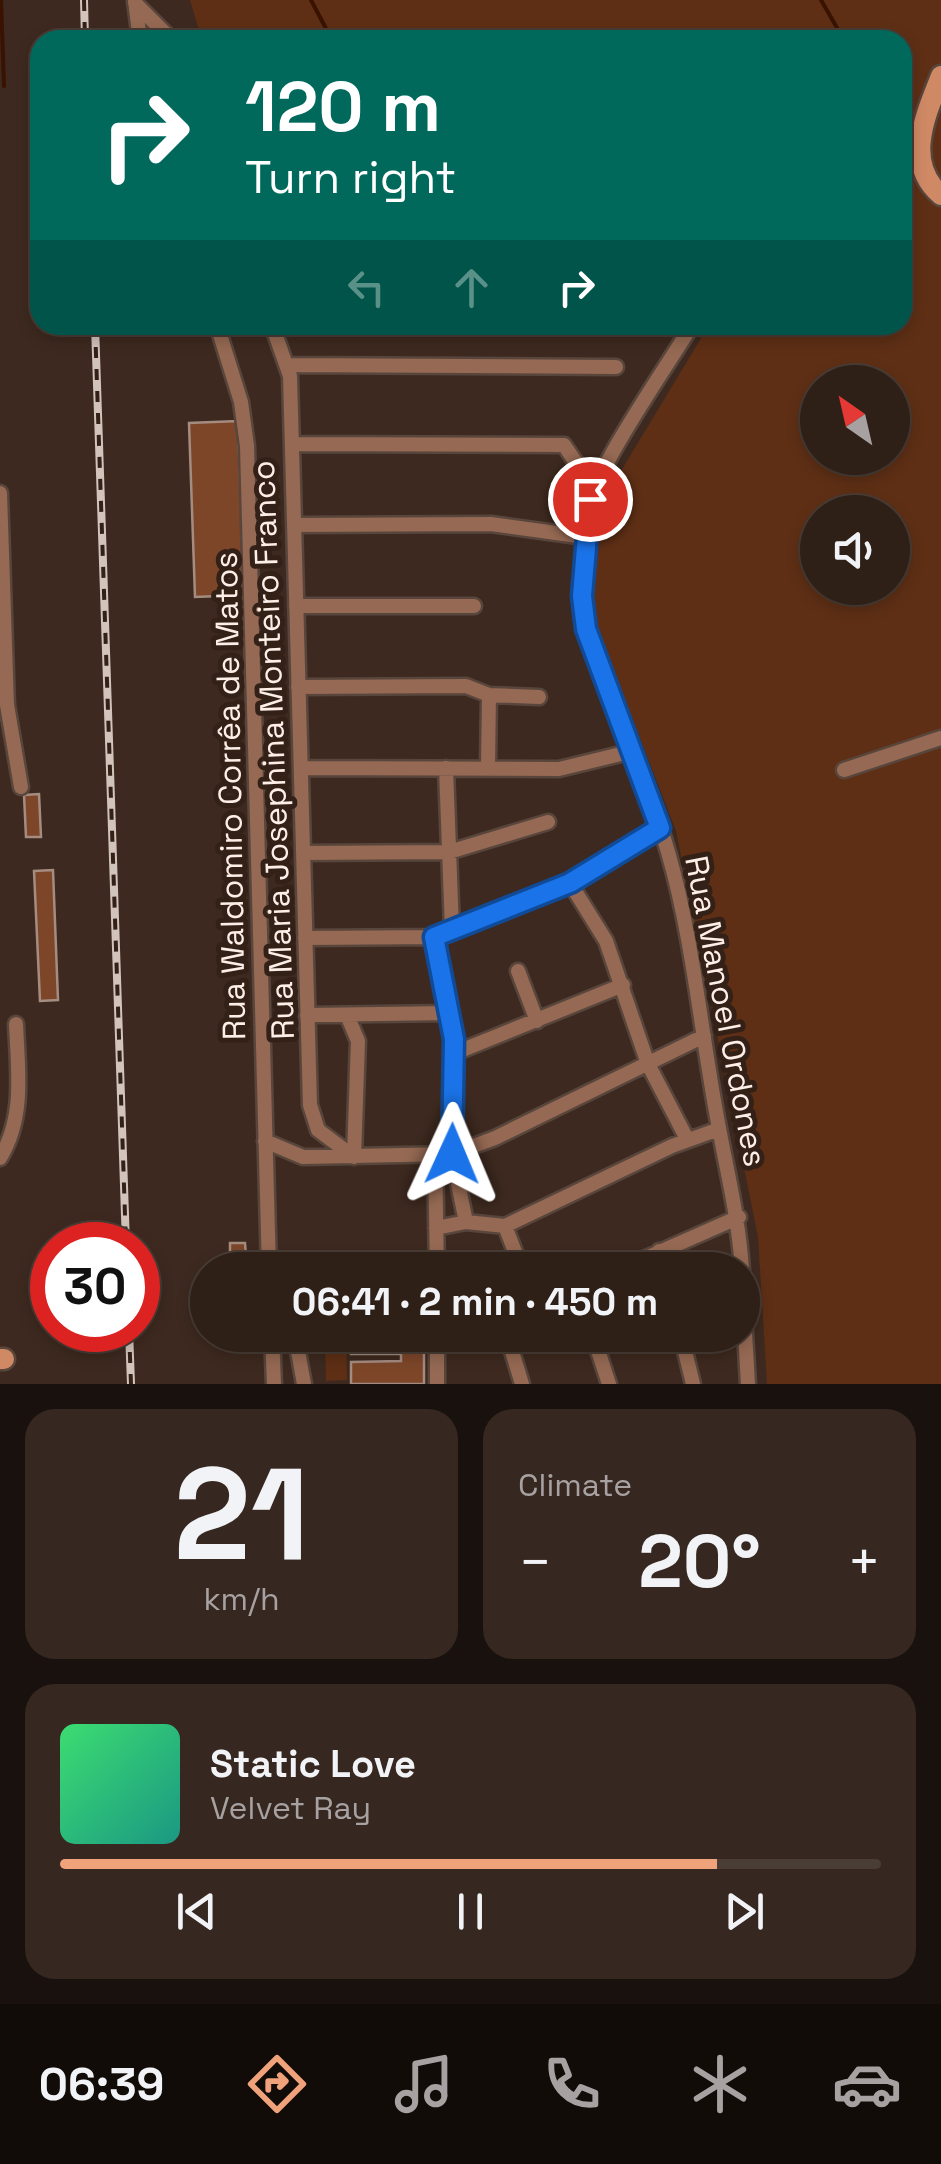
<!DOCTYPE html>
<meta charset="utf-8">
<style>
:root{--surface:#2e1f17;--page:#362720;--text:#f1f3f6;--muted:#a7a2a1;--line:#493d36;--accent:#f0a27a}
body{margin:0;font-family:"Space Grotesk",sans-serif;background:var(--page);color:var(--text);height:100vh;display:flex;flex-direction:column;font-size:38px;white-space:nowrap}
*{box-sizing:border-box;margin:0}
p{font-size:32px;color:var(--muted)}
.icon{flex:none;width:55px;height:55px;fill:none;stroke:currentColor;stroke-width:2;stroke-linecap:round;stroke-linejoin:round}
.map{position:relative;height:1384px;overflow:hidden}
.details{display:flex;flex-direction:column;gap:25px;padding:25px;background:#19110d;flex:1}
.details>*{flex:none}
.guide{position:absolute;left:30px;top:30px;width:882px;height:305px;border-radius:30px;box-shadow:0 5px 15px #0003,0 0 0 2px var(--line);background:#00695c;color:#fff;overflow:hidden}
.needle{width:65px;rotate:326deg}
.controls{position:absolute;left:800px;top:365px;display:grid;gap:20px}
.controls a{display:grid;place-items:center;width:110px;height:110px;border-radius:50%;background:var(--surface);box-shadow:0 5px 15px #0003,0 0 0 2px var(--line);font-size:50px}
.speed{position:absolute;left:30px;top:1222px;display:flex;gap:20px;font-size:50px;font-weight:700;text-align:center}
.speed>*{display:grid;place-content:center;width:130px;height:130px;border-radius:50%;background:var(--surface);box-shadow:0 5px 15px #0003,0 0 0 2px var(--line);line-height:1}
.speed .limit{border:15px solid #d22;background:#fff;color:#111}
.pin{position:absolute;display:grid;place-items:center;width:85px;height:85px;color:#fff;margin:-42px;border:5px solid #fff;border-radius:50%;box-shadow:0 2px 10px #0007}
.me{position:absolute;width:110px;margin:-55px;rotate:1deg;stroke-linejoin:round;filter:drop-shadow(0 0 8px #0008)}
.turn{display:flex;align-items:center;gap:35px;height:210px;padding:0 50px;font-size:45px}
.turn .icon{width:130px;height:130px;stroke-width:2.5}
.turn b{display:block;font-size:70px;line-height:85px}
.lanes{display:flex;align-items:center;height:95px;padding:0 50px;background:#0003;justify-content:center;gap:50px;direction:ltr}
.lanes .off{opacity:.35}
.big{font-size:75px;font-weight:600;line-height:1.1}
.details .widget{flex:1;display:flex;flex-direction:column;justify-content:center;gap:15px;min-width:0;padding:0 35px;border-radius:30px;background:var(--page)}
.details .dial{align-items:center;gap:0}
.dial b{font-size:130px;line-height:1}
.song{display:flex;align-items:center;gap:30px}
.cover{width:120px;height:120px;border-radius:15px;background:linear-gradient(135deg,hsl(140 70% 55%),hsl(170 70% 35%))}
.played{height:10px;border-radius:5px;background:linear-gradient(90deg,var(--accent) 80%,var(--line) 80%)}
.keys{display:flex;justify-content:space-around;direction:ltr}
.heat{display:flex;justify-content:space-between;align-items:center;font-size:55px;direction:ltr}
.details .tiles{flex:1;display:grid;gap:25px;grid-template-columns:1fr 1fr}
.widget:last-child{grid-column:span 2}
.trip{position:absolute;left:190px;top:1252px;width:570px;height:100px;border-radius:50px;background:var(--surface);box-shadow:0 5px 15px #0003,0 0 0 2px var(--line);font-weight:600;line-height:100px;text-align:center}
.tab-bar{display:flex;height:160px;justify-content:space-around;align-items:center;background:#120c09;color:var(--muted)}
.tab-bar .icon{width:70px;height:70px}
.tab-bar .current{color:var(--accent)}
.tab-bar b{font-size:45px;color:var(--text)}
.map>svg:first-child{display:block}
</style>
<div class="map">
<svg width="941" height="1384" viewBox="0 0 941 1384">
<rect width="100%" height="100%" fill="#3d291f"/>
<path fill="#5e2f15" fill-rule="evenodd" d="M 190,0 L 941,0 L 941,1384 L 767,1384 L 758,1237 L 676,831 L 591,612 L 595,514 L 709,325 L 902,325 L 902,40 L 202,40 ZM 818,382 L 892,382 L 892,458 L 818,458 ZM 818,512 L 892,512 L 892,588 L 818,588 Z
M 346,1336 L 347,1380 L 326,1381 L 325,1337 Z"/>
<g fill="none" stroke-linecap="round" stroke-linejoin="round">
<path stroke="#391300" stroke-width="4" d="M 1,0 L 4,86
M 311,0 L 332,40
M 821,0 L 844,40"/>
</g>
<path fill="#7d4629" stroke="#a58c80" stroke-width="2.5" d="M 238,421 L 244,595 L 195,597 L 189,423 Z
M 39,794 L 41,837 L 26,837 L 24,795 Z
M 53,870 L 58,1000 L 40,1001 L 34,871 Z
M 230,1243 L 245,1243 L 246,1256 L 230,1256 Z
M 395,1261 L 395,1270 L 348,1270 L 348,1262 Z
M 350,1335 L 424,1335 L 424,1384 L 351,1384 L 351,1362 L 401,1361 L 401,1354 L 351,1354 Z"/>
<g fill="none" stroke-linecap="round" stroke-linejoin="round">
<g stroke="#58453b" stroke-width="19">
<path id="street" d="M 135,1 L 140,40
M 135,3 L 172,40
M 217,325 L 241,402 L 247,446 L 269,1270
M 272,325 L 290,376 L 310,1105 L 318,1130 L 354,1157
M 692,325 C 668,365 594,470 588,510 C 564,652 632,725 668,852 C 694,942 701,1036 719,1128 C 728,1176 739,1221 742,1270
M 288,365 L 616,367
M 292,444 L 564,445 L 594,489
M 0,493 L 7,705 L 21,787
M 294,525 L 491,524 L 585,537
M 296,606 L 474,606
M 298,687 L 466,686 L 489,695 L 539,697
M 488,767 L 489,695
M 301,768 L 559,769 L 629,752
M 446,768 L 452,930
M 844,770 L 941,738
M 303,853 L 449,852 L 548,822
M 570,883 L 606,941 L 648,1064 L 687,1139
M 435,937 L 454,1039 L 452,1154 L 466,1222
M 305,938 L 435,937 L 570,883 L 660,828
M 518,971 L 537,1021
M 307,1015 L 450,1013
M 347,1015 L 358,1041 L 354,1157
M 455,1053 L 623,985
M 265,1141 L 303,1157 L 452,1154 L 495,1138 L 704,1036
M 435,1155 L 437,1270
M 0,1158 C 25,1117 18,1071 16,1024
M 505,1226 L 522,1270
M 436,1228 L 466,1222 L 505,1226 L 672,1146 L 719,1129
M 659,1251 L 664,1270
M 619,1270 L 739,1217
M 742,1281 L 748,1384
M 272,1335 L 274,1384
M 295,1335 L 304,1384
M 437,1335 L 437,1384
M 507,1335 L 522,1384
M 593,1335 L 609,1384
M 681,1335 L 693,1384"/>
</g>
<g stroke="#58453b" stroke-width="25">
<path id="secondary" d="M 941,76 C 926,114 903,163 941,195
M 0,1359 L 4,1359"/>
</g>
<use href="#street" stroke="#956953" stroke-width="14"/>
<use href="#secondary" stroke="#cf8965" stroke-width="20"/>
<g stroke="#d2c3bb" stroke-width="8">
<path id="rail" d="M 84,0 L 85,40
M 95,325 L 126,1245
M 129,1330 L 131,1384"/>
</g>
<use href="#rail" stroke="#332016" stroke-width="4" stroke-dasharray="11" stroke-linecap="butt"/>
</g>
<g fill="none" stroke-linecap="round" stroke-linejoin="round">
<g stroke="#114b97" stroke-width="25">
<path id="route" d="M 452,1154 L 454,1039 L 434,937 L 570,883 L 660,828 L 586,629 L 582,596 L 590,499"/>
</g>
<use href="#route" stroke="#1a73e8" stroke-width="18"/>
</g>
<g text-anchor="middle" stroke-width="10" stroke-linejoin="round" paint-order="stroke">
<g font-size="32" fill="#fdefe8" stroke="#332016">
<text transform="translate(273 750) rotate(-92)" y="11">Rua Maria Josephina Monteiro Franco</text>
<text transform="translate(230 796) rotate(-91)" y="11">Rua Waldomiro Corrêa de Matos</text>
<text transform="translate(726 1011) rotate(79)" y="11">Rua Manoel Ordones</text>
</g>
</g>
</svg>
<div class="controls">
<a><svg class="needle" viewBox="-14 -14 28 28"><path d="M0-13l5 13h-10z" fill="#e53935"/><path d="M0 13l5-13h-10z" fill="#a7a2a1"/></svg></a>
<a><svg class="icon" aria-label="sound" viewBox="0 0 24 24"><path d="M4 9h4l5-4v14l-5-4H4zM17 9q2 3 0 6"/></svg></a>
</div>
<div class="speed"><div class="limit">30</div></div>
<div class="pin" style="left:590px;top:499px;background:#d93025"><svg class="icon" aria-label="arrive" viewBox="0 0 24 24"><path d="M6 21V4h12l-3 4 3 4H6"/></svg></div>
<svg class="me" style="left:452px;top:1154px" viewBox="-20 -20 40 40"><path d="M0-17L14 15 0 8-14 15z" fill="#1a73e8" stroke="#fff" stroke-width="4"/></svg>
<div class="trip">06:41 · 2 min · 450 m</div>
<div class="guide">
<div class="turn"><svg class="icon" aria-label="right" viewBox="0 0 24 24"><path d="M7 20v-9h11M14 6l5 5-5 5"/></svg><div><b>120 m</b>Turn right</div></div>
<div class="lanes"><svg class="icon off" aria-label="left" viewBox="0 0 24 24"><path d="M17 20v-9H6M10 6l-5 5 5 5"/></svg><svg class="icon off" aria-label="ahead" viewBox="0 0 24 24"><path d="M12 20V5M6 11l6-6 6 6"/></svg><svg class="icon" aria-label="right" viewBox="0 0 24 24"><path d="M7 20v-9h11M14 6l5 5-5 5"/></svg></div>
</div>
</div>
<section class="details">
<div class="tiles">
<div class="widget dial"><b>21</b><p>km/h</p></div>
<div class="widget"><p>Climate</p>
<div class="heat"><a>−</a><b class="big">20°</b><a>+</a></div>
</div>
<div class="widget">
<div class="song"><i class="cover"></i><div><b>Static Love</b><p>Velvet Ray</p></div></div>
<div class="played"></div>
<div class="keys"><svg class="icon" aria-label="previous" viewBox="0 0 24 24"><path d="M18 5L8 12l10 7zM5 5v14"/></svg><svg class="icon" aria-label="pause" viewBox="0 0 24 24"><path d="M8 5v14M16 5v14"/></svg><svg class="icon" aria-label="next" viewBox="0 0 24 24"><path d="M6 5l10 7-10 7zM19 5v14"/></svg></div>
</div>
</div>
</section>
<nav class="tab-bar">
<b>06:39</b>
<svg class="icon current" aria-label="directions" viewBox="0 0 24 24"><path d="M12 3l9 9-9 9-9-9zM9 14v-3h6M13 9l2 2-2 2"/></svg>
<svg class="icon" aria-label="music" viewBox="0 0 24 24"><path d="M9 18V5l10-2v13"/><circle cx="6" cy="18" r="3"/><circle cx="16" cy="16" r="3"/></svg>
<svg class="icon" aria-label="phone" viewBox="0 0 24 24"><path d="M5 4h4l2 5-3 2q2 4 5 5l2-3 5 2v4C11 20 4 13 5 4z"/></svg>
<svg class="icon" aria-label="climate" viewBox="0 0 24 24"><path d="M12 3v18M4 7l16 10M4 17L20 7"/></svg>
<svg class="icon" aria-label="car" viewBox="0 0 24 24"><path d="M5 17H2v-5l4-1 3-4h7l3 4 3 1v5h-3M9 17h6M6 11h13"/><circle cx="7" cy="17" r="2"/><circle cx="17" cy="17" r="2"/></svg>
</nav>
